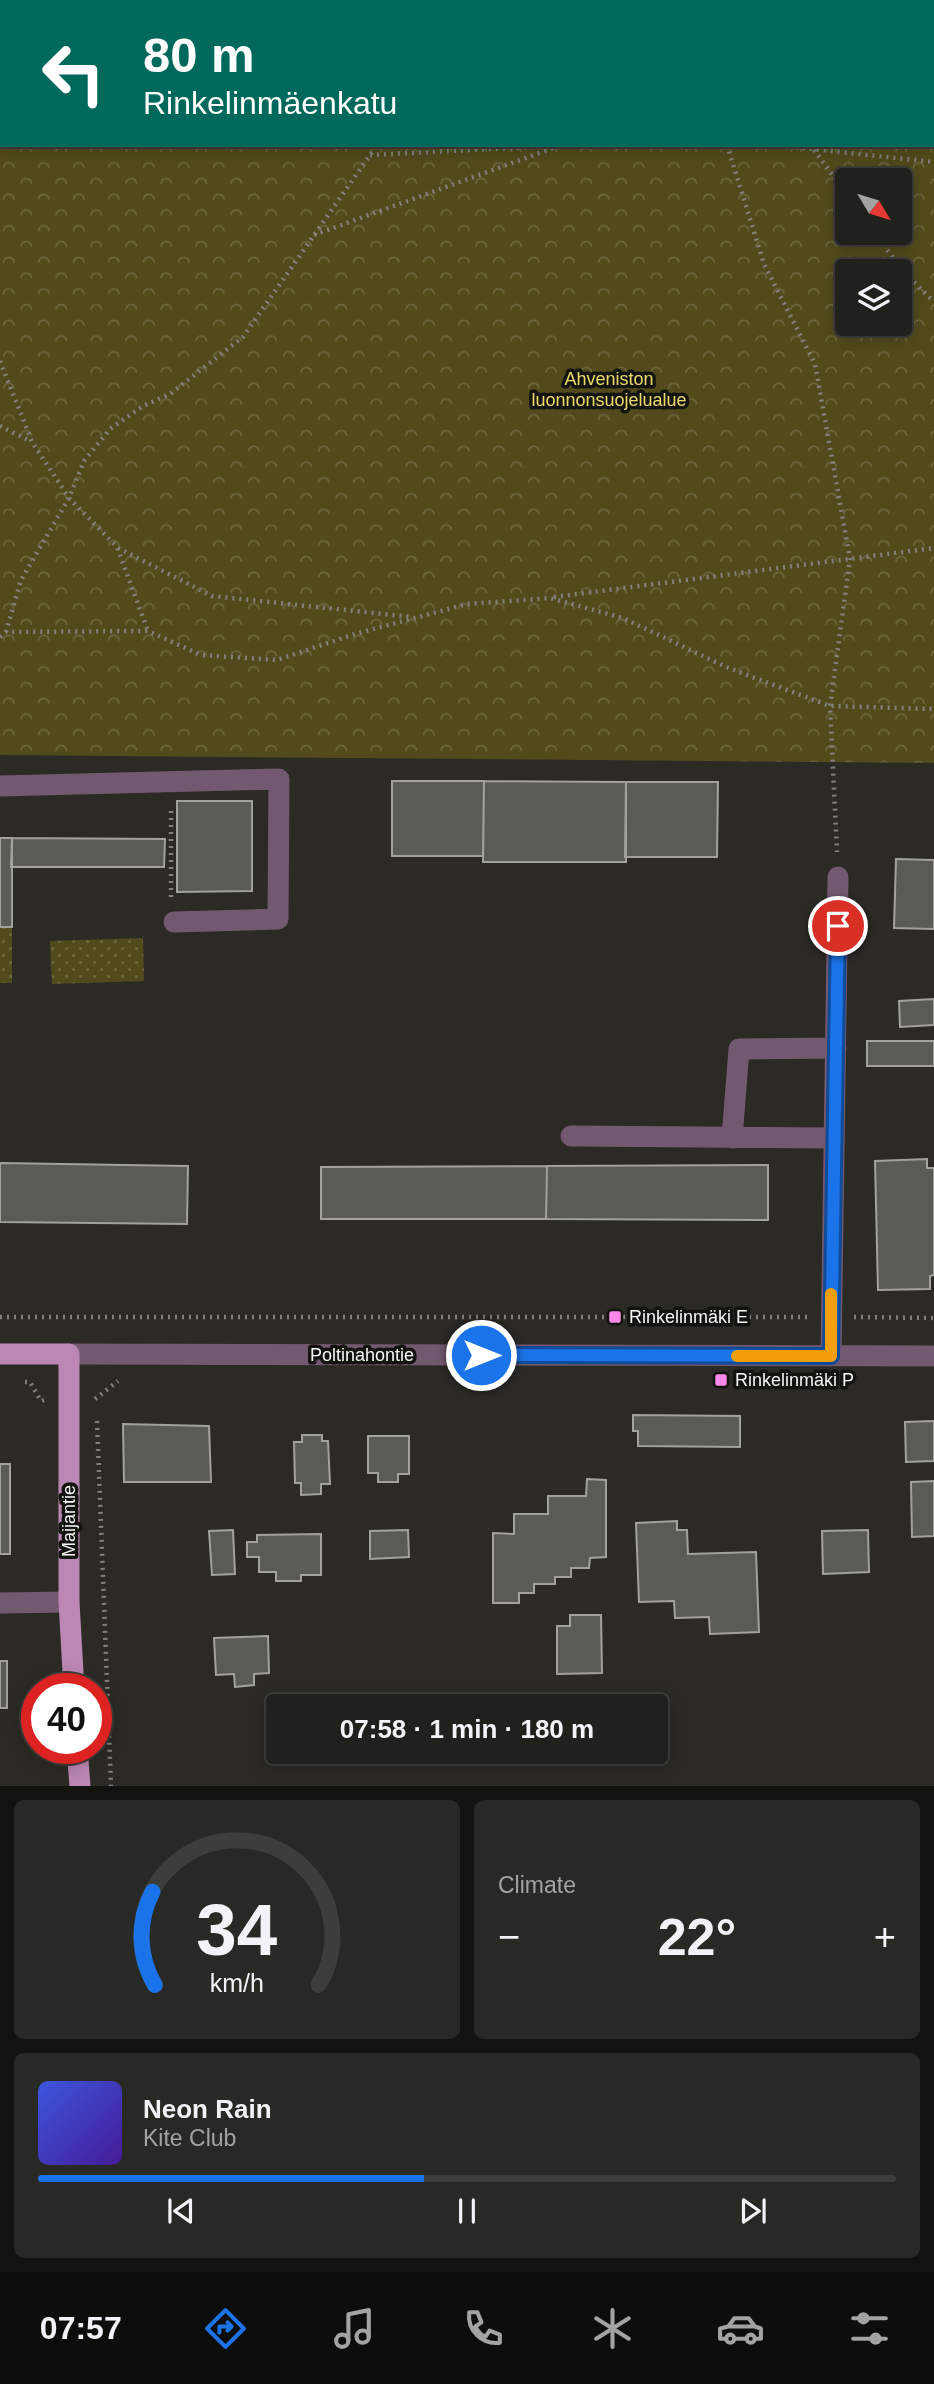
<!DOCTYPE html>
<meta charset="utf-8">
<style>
:root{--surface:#20201c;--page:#282825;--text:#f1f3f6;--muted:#a2a3a3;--line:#3d3e3b;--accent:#1a73e8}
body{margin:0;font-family:Arial,sans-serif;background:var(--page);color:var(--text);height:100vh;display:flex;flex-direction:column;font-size:26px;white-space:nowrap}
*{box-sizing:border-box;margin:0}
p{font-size:23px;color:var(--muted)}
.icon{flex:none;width:38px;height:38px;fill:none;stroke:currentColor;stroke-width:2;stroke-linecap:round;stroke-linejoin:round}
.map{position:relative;height:1786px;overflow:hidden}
.drawer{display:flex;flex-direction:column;gap:14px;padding:14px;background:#12120f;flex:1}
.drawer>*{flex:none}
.top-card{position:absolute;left:0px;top:0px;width:934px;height:147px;box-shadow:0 4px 18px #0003,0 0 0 2px var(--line);background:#00695c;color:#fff;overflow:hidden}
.needle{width:46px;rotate:128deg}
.controls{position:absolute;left:835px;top:168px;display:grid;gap:14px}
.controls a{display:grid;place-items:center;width:77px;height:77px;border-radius:7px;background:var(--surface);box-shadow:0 4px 18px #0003,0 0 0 2px var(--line);font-size:35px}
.speed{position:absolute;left:21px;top:1673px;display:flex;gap:14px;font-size:35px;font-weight:700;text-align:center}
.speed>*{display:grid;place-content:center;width:91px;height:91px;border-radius:50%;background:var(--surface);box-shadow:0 4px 18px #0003,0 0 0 2px var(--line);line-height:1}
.speed .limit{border:10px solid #d22;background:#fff;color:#111}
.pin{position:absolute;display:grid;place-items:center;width:60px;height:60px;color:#fff;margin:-30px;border:4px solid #fff;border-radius:50%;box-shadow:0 2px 7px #0007}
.me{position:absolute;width:77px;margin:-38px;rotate:90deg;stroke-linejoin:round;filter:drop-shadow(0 0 5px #0008)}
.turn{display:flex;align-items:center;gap:24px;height:147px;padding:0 28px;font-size:32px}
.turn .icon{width:91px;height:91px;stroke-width:2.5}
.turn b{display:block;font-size:49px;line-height:60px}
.big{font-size:52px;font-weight:800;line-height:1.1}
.drawer .widget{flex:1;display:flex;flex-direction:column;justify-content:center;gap:10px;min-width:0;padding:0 24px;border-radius:10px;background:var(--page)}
.drawer .dial{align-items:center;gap:0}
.dial svg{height:182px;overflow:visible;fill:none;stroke:var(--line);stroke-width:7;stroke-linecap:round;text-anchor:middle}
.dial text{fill:var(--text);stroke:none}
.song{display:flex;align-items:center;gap:21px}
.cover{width:84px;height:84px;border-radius:10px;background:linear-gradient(135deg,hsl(230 70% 55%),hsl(260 70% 35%))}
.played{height:7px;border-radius:4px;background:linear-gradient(90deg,var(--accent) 45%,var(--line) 45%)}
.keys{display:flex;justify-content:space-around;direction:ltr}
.heat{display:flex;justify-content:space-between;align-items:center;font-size:38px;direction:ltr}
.drawer .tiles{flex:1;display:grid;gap:14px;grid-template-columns:1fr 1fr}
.widget:last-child{grid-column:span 2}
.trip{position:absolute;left:266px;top:1694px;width:402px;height:70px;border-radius:7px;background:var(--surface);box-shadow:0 4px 18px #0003,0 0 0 2px var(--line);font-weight:800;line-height:70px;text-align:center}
.menu{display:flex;height:112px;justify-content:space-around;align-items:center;background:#0d0d0b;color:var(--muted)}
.menu .icon{width:49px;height:49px}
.menu .current{color:var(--accent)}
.menu b{font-size:32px;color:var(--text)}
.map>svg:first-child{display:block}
</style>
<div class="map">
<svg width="934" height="1786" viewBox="0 0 934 1786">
<defs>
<pattern id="green-dots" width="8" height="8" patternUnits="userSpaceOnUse" patternTransform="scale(1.75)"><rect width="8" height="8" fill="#514b1c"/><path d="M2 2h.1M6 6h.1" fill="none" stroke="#6b663d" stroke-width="1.8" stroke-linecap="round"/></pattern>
<pattern id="forest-crowns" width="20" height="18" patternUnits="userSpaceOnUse" patternTransform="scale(1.75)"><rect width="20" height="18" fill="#514b1c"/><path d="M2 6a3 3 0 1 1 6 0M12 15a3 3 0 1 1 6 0" fill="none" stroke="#6b663d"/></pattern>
</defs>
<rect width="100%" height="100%" fill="#2b2a25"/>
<path fill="url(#green-dots)" d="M 0,928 L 12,928 L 12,983 L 0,983 Z
M 143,938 L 144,981 L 52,984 L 50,941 Z"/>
<path fill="url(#forest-crowns)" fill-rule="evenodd" d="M 0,0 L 934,0 L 934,763 L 0,755 ZM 2,2 L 933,2 L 933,145 L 2,145 ZM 847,180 L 900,180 L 900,233 L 847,233 ZM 847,271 L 900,271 L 900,324 L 847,324 Z"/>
<path fill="#5b5b55" stroke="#a2a19b" stroke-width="2" d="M 392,781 L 484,781 L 483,856 L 392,856 Z
M 484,781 L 626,782 L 626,862 L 483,862 Z
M 626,782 L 718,782 L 717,857 L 625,857 Z
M 177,801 L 252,801 L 252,891 L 177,892 Z
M 0,838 L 12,838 L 12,927 L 0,927 Z
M 12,838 L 165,839 L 164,867 L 11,867 Z
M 896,859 L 934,860 L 934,929 L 894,928 Z
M 934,999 L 934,1025 L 900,1027 L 899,1001 Z
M 867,1041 L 934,1041 L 934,1066 L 867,1066 Z
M 927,1159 L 927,1168 L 934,1168 L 934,1275 L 930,1276 L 930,1289 L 878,1290 L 875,1161 Z
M 0,1163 L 188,1166 L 187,1224 L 0,1222 Z
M 768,1165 L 768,1220 L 546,1219 L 547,1166 Z
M 547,1166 L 546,1219 L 321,1219 L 321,1167 Z
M 633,1415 L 740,1416 L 740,1447 L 638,1446 L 638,1431 L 633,1431 Z
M 934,1421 L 934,1461 L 906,1462 L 905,1422 Z
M 123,1424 L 209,1426 L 211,1482 L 124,1482 Z
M 302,1435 L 322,1435 L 322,1441 L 328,1441 L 330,1484 L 321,1484 L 321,1494 L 301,1495 L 301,1483 L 295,1483 L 294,1442 L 302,1442 Z
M 368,1436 L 409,1436 L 409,1474 L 398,1474 L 398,1482 L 378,1482 L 378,1473 L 368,1473 Z
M 0,1464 L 10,1464 L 10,1554 L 0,1554 Z
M 587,1479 L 606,1480 L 606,1557 L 590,1558 L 589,1568 L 571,1568 L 571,1577 L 555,1577 L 555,1584 L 534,1584 L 534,1593 L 519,1593 L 519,1603 L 493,1603 L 493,1533 L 514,1534 L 514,1514 L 548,1514 L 548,1496 L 586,1496 Z
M 934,1481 L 934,1536 L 912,1537 L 911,1482 Z
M 677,1521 L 677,1530 L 687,1530 L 688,1554 L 756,1552 L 759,1632 L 710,1634 L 709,1617 L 675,1618 L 674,1601 L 639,1602 L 636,1523 Z
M 233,1530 L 235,1574 L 212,1575 L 209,1531 Z
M 408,1530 L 409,1557 L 370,1559 L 370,1531 Z
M 868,1530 L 869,1572 L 823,1574 L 822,1531 Z
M 321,1534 L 321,1575 L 301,1575 L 301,1581 L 276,1581 L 276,1572 L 259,1572 L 259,1557 L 247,1557 L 247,1542 L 257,1542 L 257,1535 Z
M 570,1615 L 601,1615 L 602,1673 L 557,1674 L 557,1626 L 570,1626 Z
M 268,1636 L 269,1673 L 254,1674 L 254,1685 L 235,1687 L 234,1674 L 216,1675 L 214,1638 Z
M 0,1661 L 7,1661 L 7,1708 L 0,1708 Z"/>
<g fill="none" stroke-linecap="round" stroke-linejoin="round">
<path stroke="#82817d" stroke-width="4.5" stroke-dasharray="2 5" stroke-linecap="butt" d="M 850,0 L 851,2
M 451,2 L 452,0
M 754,2 L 754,0
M 933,75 L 934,76
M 727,145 L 764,264 L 815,364 L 850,559 L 830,706 L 837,852
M 775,145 L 934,162
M 814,150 L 847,195
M 370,155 L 572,145
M 875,233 L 902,270 L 934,302
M 314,235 L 556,147
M 0,361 L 32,442 L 69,498 L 117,547 L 148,631
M 0,426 L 30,441
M 118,548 L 212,596 L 412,617
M 554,597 L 934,548
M 6,632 L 21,580 L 69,498 L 84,461 L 110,429 L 143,406 L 170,394 L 243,337 L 377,145
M 0,637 L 6,632 L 148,631 L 201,655 L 277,660 L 355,634 L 467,604 L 550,598 L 623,618 L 726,667 L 830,706 L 934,709
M 171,897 L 171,807
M 0,1317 L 807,1317
M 854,1317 L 934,1318
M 25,1382 L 30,1382 L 41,1401 L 44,1400
M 95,1399 L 118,1381
M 97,1421 L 111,1786"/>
<path stroke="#73596f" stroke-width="21" d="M 0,786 L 279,779 L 278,919 L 174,922
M 571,1136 L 834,1138
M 732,1138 L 739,1049 L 836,1048
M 69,1354 L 934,1356
M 831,1356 L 838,877
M 0,1603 L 69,1602"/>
<path stroke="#bc87b4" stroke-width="21" d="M 0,1354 L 69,1354 L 69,1602 L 74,1689
M 77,1748 L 80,1786"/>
</g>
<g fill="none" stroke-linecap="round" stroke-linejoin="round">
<g stroke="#114b97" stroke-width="18">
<path id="route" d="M 481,1355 L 831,1356 L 838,926"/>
</g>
<use href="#route" stroke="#1a73e8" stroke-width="12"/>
<path stroke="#f59e0b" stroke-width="12" d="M 737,1356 L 831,1356 L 831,1294"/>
</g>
<g fill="#f888ea" stroke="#131310" stroke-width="2.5">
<rect x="608" y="1310" width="14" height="14" rx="3.5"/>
<rect x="714" y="1373" width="14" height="14" rx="3.5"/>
</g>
<g text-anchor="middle" stroke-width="7" stroke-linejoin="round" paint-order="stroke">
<g font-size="18" fill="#ebdc6a" stroke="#131310">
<text x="609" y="385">Ahveniston<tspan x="609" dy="21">luonnonsuojelualue</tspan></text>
</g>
<g font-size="18" fill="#f5f5f2" stroke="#131310" text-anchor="start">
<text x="629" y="1323">Rinkelinmäki E</text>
<text x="735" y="1386">Rinkelinmäki P</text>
</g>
<g font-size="18" fill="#f5f5f2" stroke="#131310">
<text x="362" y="1361">Poltinahontie</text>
<text transform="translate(69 1521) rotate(-90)" y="6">Maijantie</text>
</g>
</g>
</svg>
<div class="controls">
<a><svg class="needle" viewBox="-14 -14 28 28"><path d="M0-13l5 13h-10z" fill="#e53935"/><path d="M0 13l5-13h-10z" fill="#a2a3a3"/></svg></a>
<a><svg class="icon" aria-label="layers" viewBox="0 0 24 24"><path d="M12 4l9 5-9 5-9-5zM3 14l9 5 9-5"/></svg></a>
</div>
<div class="speed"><div class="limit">40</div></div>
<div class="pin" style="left:838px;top:926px;background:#d93025"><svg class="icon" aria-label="arrive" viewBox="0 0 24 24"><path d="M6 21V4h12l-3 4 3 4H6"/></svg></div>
<svg class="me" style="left:481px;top:1355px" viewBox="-20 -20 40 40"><circle r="17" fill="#1a73e8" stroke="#fff" stroke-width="3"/><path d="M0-11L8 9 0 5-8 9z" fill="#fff"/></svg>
<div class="trip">07:58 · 1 min · 180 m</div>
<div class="top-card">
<div class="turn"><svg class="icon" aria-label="left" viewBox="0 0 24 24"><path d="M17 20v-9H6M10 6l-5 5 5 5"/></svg><div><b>80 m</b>Rinkelinmäenkatu</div></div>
</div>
</div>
<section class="drawer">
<div class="tiles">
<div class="widget dial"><svg viewBox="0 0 100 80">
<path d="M14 69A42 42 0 1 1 86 69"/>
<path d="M14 69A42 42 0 0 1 13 28" stroke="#1a73e8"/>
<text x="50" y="56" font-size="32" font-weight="700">34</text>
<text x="50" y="72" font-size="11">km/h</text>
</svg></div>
<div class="widget"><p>Climate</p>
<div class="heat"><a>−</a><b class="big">22°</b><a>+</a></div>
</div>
<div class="widget">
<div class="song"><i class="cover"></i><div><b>Neon Rain</b><p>Kite Club</p></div></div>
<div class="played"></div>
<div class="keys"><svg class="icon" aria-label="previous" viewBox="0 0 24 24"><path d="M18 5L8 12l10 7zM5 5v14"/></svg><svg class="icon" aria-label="pause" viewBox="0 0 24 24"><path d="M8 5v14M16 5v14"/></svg><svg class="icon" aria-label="next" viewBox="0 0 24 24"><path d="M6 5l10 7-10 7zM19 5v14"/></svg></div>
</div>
</div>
</section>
<nav class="menu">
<b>07:57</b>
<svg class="icon current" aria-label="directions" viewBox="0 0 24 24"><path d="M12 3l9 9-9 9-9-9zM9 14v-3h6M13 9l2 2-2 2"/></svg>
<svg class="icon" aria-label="music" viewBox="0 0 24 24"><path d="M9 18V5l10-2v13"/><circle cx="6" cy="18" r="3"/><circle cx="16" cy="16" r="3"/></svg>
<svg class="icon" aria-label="phone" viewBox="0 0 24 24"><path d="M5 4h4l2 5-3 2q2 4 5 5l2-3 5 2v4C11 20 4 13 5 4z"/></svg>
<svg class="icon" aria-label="climate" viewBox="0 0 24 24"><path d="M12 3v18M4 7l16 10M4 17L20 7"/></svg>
<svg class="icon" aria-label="car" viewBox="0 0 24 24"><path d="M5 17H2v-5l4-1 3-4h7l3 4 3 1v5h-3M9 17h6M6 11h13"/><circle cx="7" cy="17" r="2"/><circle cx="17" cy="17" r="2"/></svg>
<svg class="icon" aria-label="filters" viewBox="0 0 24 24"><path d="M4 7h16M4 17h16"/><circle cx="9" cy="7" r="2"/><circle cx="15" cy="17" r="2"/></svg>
</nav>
